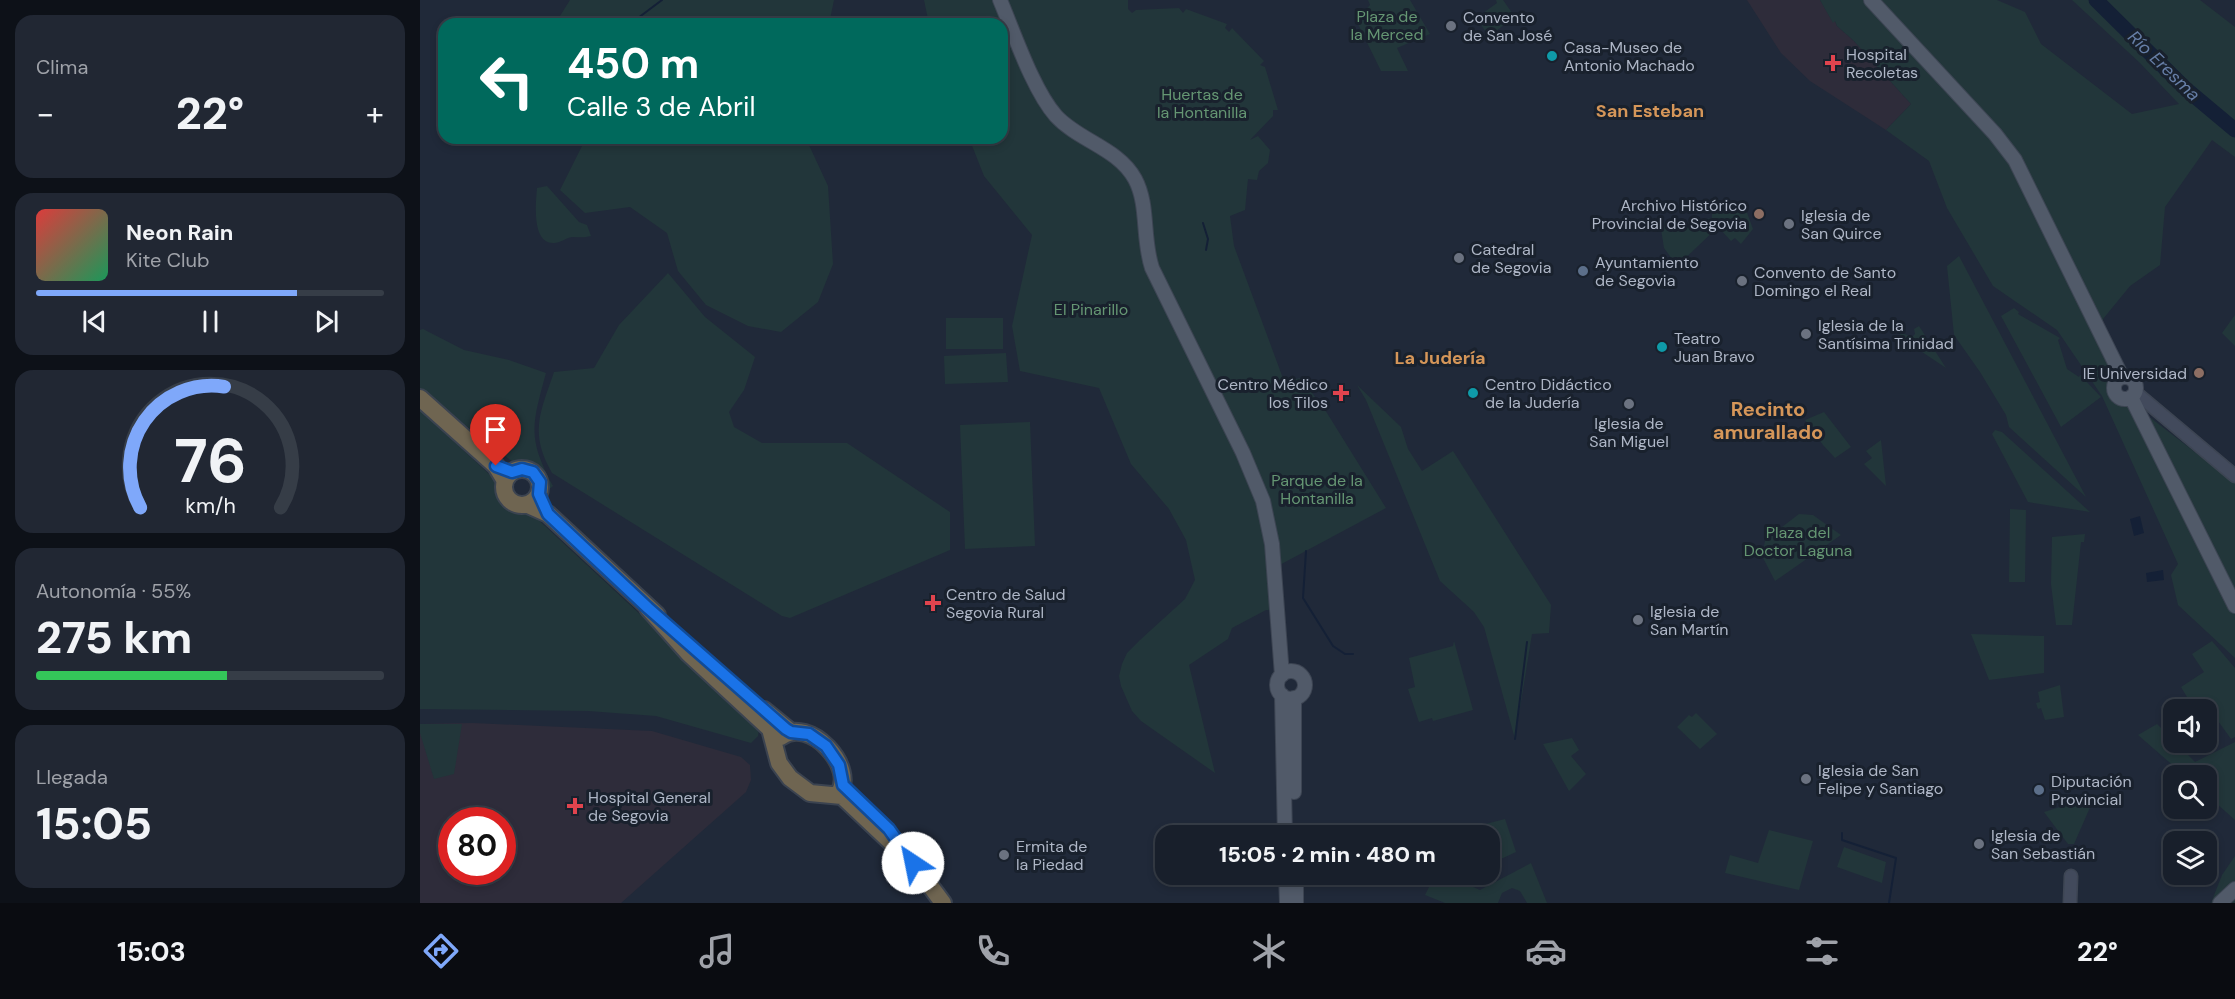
<!DOCTYPE html>
<html lang="es">
<meta charset="utf-8">
<style>
:root{--surface:#181f2b;--page:#212733;--text:#f1f3f6;--muted:#9fa2a9;--line:#363d47;--accent:#7fa8fa}
body{margin:0;font-family:"DM Sans",sans-serif;background:var(--page);color:var(--text);height:100vh;display:flex;flex-direction:column;font-size:22px;white-space:nowrap}
*{box-sizing:border-box;margin:0}
p{font-size:20px;color:var(--muted)}
.icon{flex:none;width:33px;height:33px;fill:none;stroke:currentColor;stroke-width:2;stroke-linecap:round;stroke-linejoin:round}
.map{position:relative;flex:1;overflow:hidden}
.details{display:flex;flex-direction:column;gap:15px;padding:15px;background:#0d1118;width:420px}
.details>*{flex:none}
.top-card{position:absolute;left:18px;top:18px;width:570px;height:126px;border-radius:18px;box-shadow:0 3px 9px #0003,0 0 0 2px var(--line);background:#00695c;color:#fff;overflow:hidden}
.controls{position:absolute;left:1743px;top:699px;display:grid;gap:12px}
.controls a{display:grid;place-items:center;width:54px;height:54px;border-radius:12px;background:var(--surface);box-shadow:0 3px 9px #0003,0 0 0 2px var(--line);font-size:30px}
.speed{position:absolute;left:18px;top:807px;display:flex;gap:12px;font-size:30px;font-weight:700;text-align:center}
.speed>*{display:grid;place-content:center;width:78px;height:78px;border-radius:50%;background:var(--surface);box-shadow:0 3px 9px #0003,0 0 0 2px var(--line);line-height:1}
.speed .limit{border:9px solid #d22;background:#fff;color:#111}
.pin{position:absolute;display:grid;place-items:center;width:51px;height:51px;color:#fff;margin:-62px -26px;border-radius:50% 50% 50% 0;rotate:-45deg;box-shadow:0 0 6px #0007}
.pin .icon{rotate:45deg}
.me{position:absolute;width:66px;margin:-33px;rotate:326deg;stroke-linejoin:round;filter:drop-shadow(0 0 4px #0008)}
.turn{display:flex;align-items:center;gap:21px;height:126px;padding:0 30px;font-size:27px}
.turn .icon{width:78px;height:78px;stroke-width:2.5}
.turn b{display:block;font-size:42px;line-height:51px}
.big{font-size:45px;font-weight:800;line-height:1.1}
.details .widget{flex:1;display:flex;flex-direction:column;justify-content:center;gap:9px;min-width:0;padding:0 21px;border-radius:18px;background:var(--page)}
.details .dial{align-items:center;gap:0}
.dial svg{height:156px;overflow:visible;fill:none;stroke:var(--line);stroke-width:7;stroke-linecap:round;text-anchor:middle}
.dial text{fill:var(--text);stroke:none}
.song{display:flex;align-items:center;gap:18px}
.cover{width:72px;height:72px;border-radius:9px;background:linear-gradient(135deg,hsl(0 70% 55%),hsl(150 70% 35%))}
.played{height:6px;border-radius:3px;background:linear-gradient(90deg,var(--accent) 75%,var(--line) 75%)}
.keys{display:flex;justify-content:space-around;direction:ltr}
.heat{display:flex;justify-content:space-between;align-items:center;font-size:33px;direction:ltr}
.charge{height:9px;border-radius:4px;background:linear-gradient(90deg,#34c759 55%,var(--line) 0)}
.trip{position:absolute;left:735px;top:825px;width:345px;height:60px;border-radius:18px;background:var(--surface);box-shadow:0 3px 9px #0003,0 0 0 2px var(--line);font-weight:800;line-height:60px;text-align:center}
.menu{display:flex;height:96px;justify-content:space-around;align-items:center;background:#0a0c11;color:var(--muted)}
.menu .icon{width:42px;height:42px}
.menu .on{color:var(--accent)}
.menu b{font-size:27px;color:var(--text)}
main{display:flex;flex:1;min-height:0}
.map>svg:first-child{display:block}
</style>
<main>
<section class="details">
<div class="widget"><p>Clima</p>
<div class="heat"><a>−</a><b class="big">22°</b><a>+</a></div>
</div>
<div class="widget">
<div class="song"><i class="cover"></i><div><b>Neon Rain</b><p>Kite Club</p></div></div>
<div class="played"></div>
<div class="keys"><svg class="icon" aria-label="previous" viewBox="0 0 24 24"><path d="M18 5L8 12l10 7zM5 5v14"/></svg><svg class="icon" aria-label="pause" viewBox="0 0 24 24"><path d="M8 5v14M16 5v14"/></svg><svg class="icon" aria-label="next" viewBox="0 0 24 24"><path d="M6 5l10 7-10 7zM19 5v14"/></svg></div>
</div>
<div class="widget dial"><svg viewBox="0 0 100 80">
<path d="M14 69A42 42 0 1 1 86 69"/>
<path d="M14 69A42 42 0 0 1 57 7" stroke="#7fa8fa"/>
<text x="50" y="56" font-size="32" font-weight="700">76</text>
<text x="50" y="72" font-size="11">km/h</text>
</svg></div>
<div class="widget"><p>Autonomía · 55%</p><b class="big">275 km</b><div class="charge"></div></div>
<div class="widget"><p>Llegada</p><b class="big">15:05</b></div>
</section>
<div class="map">
<svg width="1815" height="903" viewBox="0 0 1815 903">
<rect width="100%" height="100%" fill="#202939"/>
<path fill="#2e2c3a" fill-rule="evenodd" d="M 1327,0 L 1400,0 L 1413,22 L 1415,21 L 1417,26 L 1434,41 L 1491,104 L 1466,130 L 1390,81 L 1361,53 Z
M 53,723 L 232,731 L 321,757 L 330,765 L 331,780 L 326,792 L 201,903 L 0,903 L 0,724 ZM 32,820 L 82,820 L 82,872 L 32,872 Z"/>
<path fill="#22363a" d="M 150,0 L 414,0 L 409,24 L 135,24 Z
M 504,0 L 708,0 L 708,9 L 712,13 L 716,10 L 759,8 L 763,13 L 766,9 L 807,24 L 805,28 L 809,32 L 812,28 L 844,61 L 840,65 L 845,67 L 858,110 L 853,110 L 853,116 L 830,140 L 838,136 L 850,150 L 848,163 L 839,171 L 837,180 L 828,179 L 825,210 L 810,216 L 814,246 L 864,381 L 881,378 L 907,413 L 966,508 L 854,568 L 858,611 L 846,610 L 812,628 L 808,639 L 769,665 L 795,773 L 721,721 L 712,711 L 701,686 L 699,676 L 702,664 L 707,653 L 720,640 L 765,599 L 775,580 L 766,540 L 749,509 L 711,464 L 679,388 L 600,371 L 592,326 L 612,235 L 564,176 L 549,138 L 582,138 L 582,24 L 509,24 Z
M 948,0 L 990,0 L 1010,34 L 977,48 L 988,71 L 961,71 L 936,20 L 950,5 Z
M 1076,0 L 1083,0 L 1095,17 L 1069,36 L 1058,21 L 1059,16 L 1077,3 Z
M 1400,0 L 1577,0 L 1605,12 L 1621,44 L 1712,114 L 1759,104 L 1720,63 L 1652,0 L 1780,0 L 1815,27 L 1815,157 L 1792,140 L 1745,207 L 1740,265 L 1710,286 L 1683,319 L 1690,378 L 1710,402 L 1815,483 L 1815,658 L 1758,605 L 1751,575 L 1758,564 L 1682,396 L 1637,330 L 1573,286 L 1527,208 L 1509,161 L 1466,130 L 1491,104 L 1434,41 L 1417,26 L 1415,21 L 1413,23 Z
M 166,138 L 389,138 L 388,143 L 408,186 L 413,264 L 398,302 L 361,332 L 328,326 L 286,305 L 258,271 L 247,233 L 210,207 L 165,213 L 140,190 Z
M 127,186 L 159,222 L 167,225 L 171,236 C 164,238 159,237 152,237 C 146,238 140,243 134,243 C 111,244 116,202 117,188 Z
M 1325,207 L 1333,229 L 1321,244 L 1315,238 L 1311,241 L 1298,227 L 1257,266 L 1244,248 L 1240,223 L 1264,219 L 1265,223 L 1292,218 L 1292,214 Z
M 1539,256 L 1666,497 L 1589,427 L 1586,415 L 1560,372 L 1534,335 L 1527,266 Z
M 248,273 L 285,317 L 335,357 L 324,390 L 309,412 L 314,427 L 342,443 L 427,443 L 530,512 L 530,550 L 370,618 L 362,616 L 132,473 C 109,433 120,413 134,372 L 174,368 L 199,325 Z
M 1594,308 L 1599,312 L 1598,314 L 1640,338 L 1638,340 L 1647,369 L 1659,377 L 1660,375 L 1666,378 L 1665,380 L 1681,397 L 1641,427 L 1581,316 Z
M 1815,315 L 1815,346 L 1802,333 Z
M 526,318 L 583,318 L 583,349 L 526,349 Z
M 1499,326 L 1526,368 L 1478,336 L 1482,333 L 1492,337 L 1495,334 L 1494,329 Z
M 3,329 L 44,350 L 89,360 L 126,373 C 112,425 107,437 133,486 L 121,496 C 122,480 116,465 98,466 L 0,390 L 0,330 Z
M 586,353 L 588,382 L 525,384 L 524,356 Z
M 937,385 L 981,427 L 988,449 L 1002,471 L 1033,451 L 1131,605 L 1129,633 L 1112,634 L 1095,739 L 1064,627 L 1054,612 L 1020,581 L 946,400 Z
M 0,410 L 237,630 L 339,729 L 338,736 L 331,743 L 236,716 L 168,711 L 0,709 Z
M 1404,412 L 1431,447 L 1415,458 L 1403,445 L 1385,420 Z
M 610,422 L 615,546 L 545,549 L 540,425 Z
M 1575,430 L 1582,432 L 1670,512 L 1608,502 L 1572,434 Z
M 1461,440 L 1466,486 L 1444,464 L 1452,458 L 1446,451 Z
M 1590,509 L 1606,510 L 1605,582 L 1589,582 Z
M 1379,514 L 1393,515 L 1421,535 L 1355,581 L 1342,556 L 1345,541 L 1350,536 Z
M 1665,534 L 1664,542 L 1661,542 L 1652,625 L 1636,625 L 1631,584 L 1632,537 Z
M 1551,634 L 1624,636 L 1624,673 L 1569,680 Z
M 1034,641 L 1053,710 L 1013,721 L 1012,718 L 999,722 L 988,689 L 995,687 L 989,658 L 1033,646 Z
M 1792,641 L 1815,668 L 1815,737 L 1811,739 L 1783,700 L 1773,707 L 1761,687 L 1784,672 L 1772,654 Z
M 1640,685 L 1644,717 L 1625,720 L 1621,708 L 1618,709 L 1616,703 L 1620,702 L 1618,692 Z
M 1276,713 L 1297,734 L 1280,749 L 1257,727 L 1269,715 L 1272,717 Z
M 0,724 L 42,724 L 34,774 L 14,779 L 0,733 Z
M 1737,724 L 1775,762 L 1815,742 L 1815,820 L 1787,795 L 1786,776 L 1764,775 L 1718,735 Z
M 1152,738 L 1159,750 L 1151,756 L 1166,774 L 1149,791 L 1123,744 Z
M 1675,796 L 1654,844 L 1648,844 L 1624,812 Z
M 1085,819 L 1096,852 L 1070,864 L 1070,836 L 1048,835 L 1046,829 Z
M 1349,830 L 1393,841 L 1379,890 L 1305,873 L 1310,855 L 1338,863 Z
M 1424,847 L 1466,862 L 1462,883 L 1417,867 Z
M 1815,856 L 1815,903 L 1791,903 L 1802,875 Z
M 1111,863 L 1127,903 L 1107,903 L 1100,891 L 1092,888 L 1082,893 L 1078,903 L 1025,903 L 1005,895 L 1015,875 L 1026,875 L 1060,890 Z"/>
<path fill="#142036" d="M 1720,516 L 1724,533 L 1714,536 L 1710,519 Z
M 1743,570 L 1744,580 L 1727,582 L 1726,573 Z"/>
<g fill="none" stroke-linecap="round" stroke-linejoin="round">
<path stroke="#142036" stroke-width="2" d="M 210,24 L 242,0
M 783,223 L 788,239 L 786,250
M 886,551 L 883,598 L 913,646 L 925,654 L 933,654
M 1095,739 L 1107,642
M 1422,833 L 1422,840 L 1476,858 L 1469,903"/>
<path stroke="#142036" stroke-width="15" d="M 1676,0 L 1766,89 L 1815,130"/>
<g stroke="#3d4553" stroke-width="15">
<path id="secondary" d="M 1715,392 L 1815,476
M 1650,903 L 1651,876"/>
</g>
<g stroke="#3d4553" stroke-width="16">
<path id="primary" d="M 580,0 C 594,33 613,90 636,116 C 659,141 698,148 715,179 C 729,205 722,238 732,268 L 823,453 L 843,501 L 852,544 L 862,675
M 1451,0 L 1575,134 L 1595,160 L 1702,377
M1694 388a11 11 0 1 1 22 0a11 11 0 1 1-22 0Z
M 1711,397 L 1815,606
M857 685a14 14 0 1 1 28 0a14 14 0 1 1-28 0Z
M 862,695 L 865,836
M 874,698 L 874,792
M 866,874 L 867,903
M 876,874 L 876,903
M 1800,903 L 1815,889"/>
</g>
<g stroke="#3b4350" stroke-width="20">
<path id="highway" d="M 0,398 L 76,466 L 85,481
M84 487a18 18 0 1 1 36 0a18 18 0 1 1-36 0Z
M 108,505 L 128,514 L 237,615
M 228,608 L 269,654 L 350,729 L 359,763 L 370,778 L 390,793 L 422,796 L 493,863
M 344,710 L 371,732
M 361,737 C 389,715 438,768 418,794
M 488,856 L 523,903"/>
</g>
<use href="#secondary" stroke="#424a5c" stroke-width="12"/>
<use href="#primary" stroke="#515a69" stroke-width="14"/>
<use href="#highway" stroke="#6f6551" stroke-width="16"/>
</g>
<g fill="none" stroke-linecap="round" stroke-linejoin="round">
<g stroke="#114b97" stroke-width="15">
<path id="route" d="M 76,466 L 92,472 L 102,469 L 113,472 L 120,482 L 119,494 L 128,514 L 228,608 L 366,729 L 371,732 L 389,734 L 406,746 L 419,765 L 423,785 L 469,829 L 493,863"/>
</g>
<use href="#route" stroke="#1a73e8" stroke-width="10"/>
</g>
<g fill="#6b7280" stroke="#19212d" stroke-width="2">
<circle cx="1031" cy="26" r="6"/>
<circle cx="1369" cy="224" r="6"/>
<circle cx="1039" cy="258" r="6"/>
<circle cx="1322" cy="281" r="6"/>
<circle cx="1386" cy="334" r="6"/>
<circle cx="1209" cy="404" r="6"/>
<circle cx="1218" cy="620" r="6"/>
<circle cx="1386" cy="779" r="6"/>
<circle cx="1559" cy="844" r="6"/>
<circle cx="584" cy="855" r="6"/>
</g>
<g fill="#0f9aa8" stroke="#19212d" stroke-width="2">
<circle cx="1132" cy="56" r="6"/>
<circle cx="1242" cy="347" r="6"/>
<circle cx="1053" cy="393" r="6"/>
</g>
<g fill="#e0444e" stroke="#19212d" stroke-width="2">
<path d="M1410 54h6v6h6v6h-6v6h-6v-6h-6v-6h6z"/>
<path d="M918 384h6v6h6v6h-6v6h-6v-6h-6v-6h6z"/>
<path d="M510 594h6v6h6v6h-6v6h-6v-6h-6v-6h6z"/>
<path d="M152 797h6v6h6v6h-6v6h-6v-6h-6v-6h6z"/>
</g>
<g fill="#8d6e63" stroke="#19212d" stroke-width="2">
<circle cx="1339" cy="214" r="6"/>
<circle cx="1779" cy="373" r="6"/>
</g>
<g fill="#5c6f8a" stroke="#19212d" stroke-width="2">
<circle cx="1163" cy="271" r="6"/>
<circle cx="1619" cy="790" r="6"/>
</g>
<g text-anchor="middle" stroke-width="6" stroke-linejoin="round" paint-order="stroke">
<g font-size="16" fill="#659673" stroke="#19212d">
<text x="967" y="22">Plaza de<tspan x="967" dy="18">la Merced</tspan></text>
<text x="782" y="100">Huertas de<tspan x="782" dy="18">la Hontanilla</tspan></text>
<text x="671" y="315">El Pinarillo</text>
<text x="897" y="486">Parque de la<tspan x="897" dy="18">Hontanilla</tspan></text>
<text x="1378" y="538">Plaza del<tspan x="1378" dy="18">Doctor Laguna</tspan></text>
</g>
<g font-size="16" fill="#aeb6c6" stroke="#19212d" text-anchor="start">
<text x="1043" y="23">Convento<tspan x="1043" dy="18">de San José</tspan></text>
<text x="1144" y="53">Casa-Museo de<tspan x="1144" dy="18">Antonio Machado</tspan></text>
<text x="1426" y="60">Hospital<tspan x="1426" dy="18">Recoletas</tspan></text>
<text x="1327" y="211" text-anchor="end">Archivo Histórico<tspan x="1327" dy="18">Provincial de Segovia</tspan></text>
<text x="1381" y="221">Iglesia de<tspan x="1381" dy="18">San Quirce</tspan></text>
<text x="1051" y="255">Catedral<tspan x="1051" dy="18">de Segovia</tspan></text>
<text x="1175" y="268">Ayuntamiento<tspan x="1175" dy="18">de Segovia</tspan></text>
<text x="1334" y="278">Convento de Santo<tspan x="1334" dy="18">Domingo el Real</tspan></text>
<text x="1398" y="331">Iglesia de la<tspan x="1398" dy="18">Santísima Trinidad</tspan></text>
<text x="1254" y="344">Teatro<tspan x="1254" dy="18">Juan Bravo</tspan></text>
<text x="1767" y="379" text-anchor="end">IE Universidad</text>
<text x="908" y="390" text-anchor="end">Centro Médico<tspan x="908" dy="18">los Tilos</tspan></text>
<text x="1065" y="390">Centro Didáctico<tspan x="1065" dy="18">de la Judería</tspan></text>
<text x="1209" y="429" text-anchor="middle">Iglesia de<tspan x="1209" dy="18">San Miguel</tspan></text>
<text x="526" y="600">Centro de Salud<tspan x="526" dy="18">Segovia Rural</tspan></text>
<text x="1230" y="617">Iglesia de<tspan x="1230" dy="18">San Martín</tspan></text>
<text x="1398" y="776">Iglesia de San<tspan x="1398" dy="18">Felipe y Santiago</tspan></text>
<text x="1631" y="787">Diputación<tspan x="1631" dy="18">Provincial</tspan></text>
<text x="168" y="803">Hospital General<tspan x="168" dy="18">de Segovia</tspan></text>
<text x="1571" y="841">Iglesia de<tspan x="1571" dy="18">San Sebastián</tspan></text>
<text x="596" y="852">Ermita de<tspan x="596" dy="18">la Piedad</tspan></text>
</g>
<g font-size="18" font-style="italic" fill="#667ea6" stroke="#19212d">
<text transform="translate(1744 66) rotate(44)" y="6">Río Eresma</text>
</g>
<g font-size="18" font-weight="bold" fill="#d59659" stroke="#19212d">
<text x="1230" y="117">San Esteban</text>
<text x="1020" y="364">La Judería</text>
</g>
<g font-size="20" font-weight="bold" fill="#d59659" stroke="#19212d">
<text x="1348" y="416">Recinto<tspan x="1348" dy="23">amurallado</tspan></text>
</g>
</g>
</svg>
<div class="controls">
<a><svg class="icon" aria-label="sound" viewBox="0 0 24 24"><path d="M4 9h4l5-4v14l-5-4H4zM17 9q2 3 0 6"/></svg></a>
<a><svg class="icon" aria-label="search" viewBox="0 0 24 24"><circle cx="10" cy="10" r="6"/><path d="M15 15l6 6"/></svg></a>
<a><svg class="icon" aria-label="layers" viewBox="0 0 24 24"><path d="M12 4l9 5-9 5-9-5zM3 14l9 5 9-5"/></svg></a>
</div>
<div class="speed"><div class="limit">80</div></div>
<div class="pin" style="left:76px;top:466px;background:#d93025"><svg class="icon" aria-label="arrive" viewBox="0 0 24 24"><path d="M6 21V4h12l-3 4 3 4H6"/></svg></div>
<svg class="me" style="left:493px;top:863px" viewBox="-20 -20 40 40"><circle r="19" fill="#fff"/><path d="M0-13L10 11 0 6-10 11z" fill="#1a73e8"/></svg>
<div class="trip">15:05 · 2 min · 480 m</div>
<div class="top-card">
<div class="turn"><svg class="icon" aria-label="left" viewBox="0 0 24 24"><path d="M17 20v-9H6M10 6l-5 5 5 5"/></svg><div><b>450 m</b>Calle 3 de Abril</div></div>
</div>
</div>
</main>
<nav class="menu">
<b>15:03</b>
<svg class="icon on" aria-label="directions" viewBox="0 0 24 24"><path d="M12 3l9 9-9 9-9-9zM9 14v-3h6M13 9l2 2-2 2"/></svg>
<svg class="icon" aria-label="music" viewBox="0 0 24 24"><path d="M9 18V5l10-2v13"/><circle cx="6" cy="18" r="3"/><circle cx="16" cy="16" r="3"/></svg>
<svg class="icon" aria-label="phone" viewBox="0 0 24 24"><path d="M5 4h4l2 5-3 2q2 4 5 5l2-3 5 2v4C11 20 4 13 5 4z"/></svg>
<svg class="icon" aria-label="climate" viewBox="0 0 24 24"><path d="M12 3v18M4 7l16 10M4 17L20 7"/></svg>
<svg class="icon" aria-label="car" viewBox="0 0 24 24"><path d="M5 17H2v-5l4-1 3-4h7l3 4 3 1v5h-3M9 17h6M6 11h13"/><circle cx="7" cy="17" r="2"/><circle cx="17" cy="17" r="2"/></svg>
<svg class="icon" aria-label="filters" viewBox="0 0 24 24"><path d="M4 7h16M4 17h16"/><circle cx="9" cy="7" r="2"/><circle cx="15" cy="17" r="2"/></svg>
<b>22°</b>
</nav>
